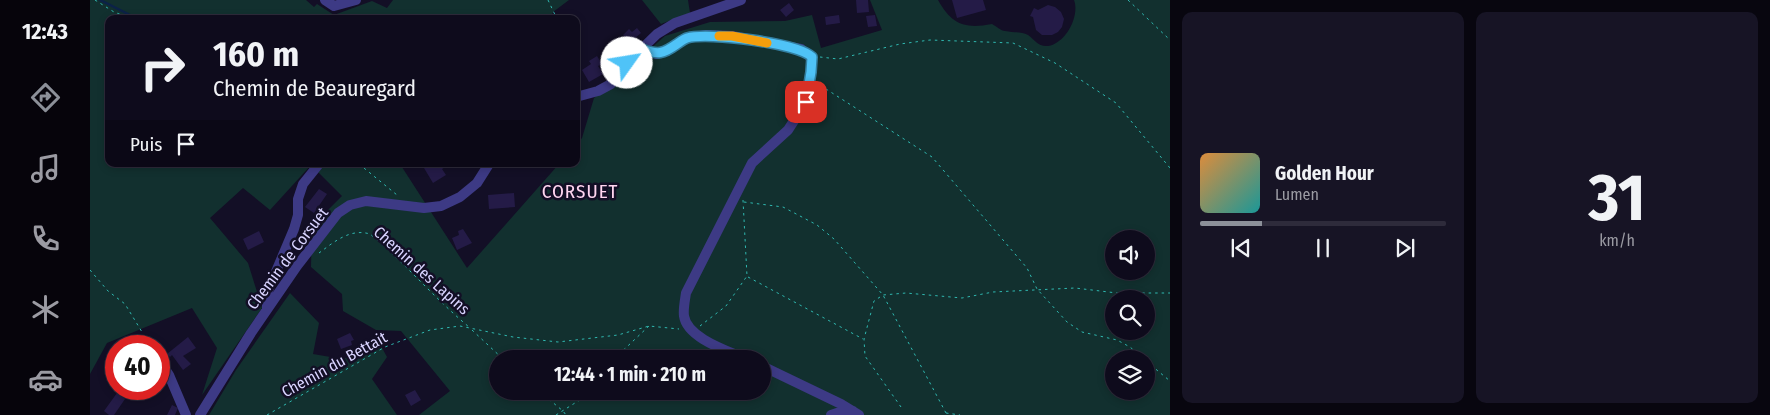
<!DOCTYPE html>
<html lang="fr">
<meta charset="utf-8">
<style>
:root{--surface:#0e0b1c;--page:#171425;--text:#f1f3f6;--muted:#9b9ba3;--line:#2e2b3b;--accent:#8c9099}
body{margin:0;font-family:"Fira Sans Condensed",sans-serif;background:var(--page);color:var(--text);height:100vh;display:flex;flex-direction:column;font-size:19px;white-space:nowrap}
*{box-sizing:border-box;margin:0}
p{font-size:16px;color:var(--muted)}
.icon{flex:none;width:28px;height:28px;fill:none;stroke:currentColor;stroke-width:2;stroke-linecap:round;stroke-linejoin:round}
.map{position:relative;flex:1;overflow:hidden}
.drawer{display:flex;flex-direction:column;gap:12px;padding:12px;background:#08060f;width:600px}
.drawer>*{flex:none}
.banner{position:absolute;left:15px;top:15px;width:475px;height:152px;border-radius:10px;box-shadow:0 2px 8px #0003,0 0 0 1px var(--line);background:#0e0b1c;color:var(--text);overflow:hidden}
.controls{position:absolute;left:1015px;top:230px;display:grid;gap:10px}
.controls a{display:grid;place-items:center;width:50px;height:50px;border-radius:50%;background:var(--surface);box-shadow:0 2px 8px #0003,0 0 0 1px var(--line);font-size:25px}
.speed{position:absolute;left:15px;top:335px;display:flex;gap:10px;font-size:25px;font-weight:700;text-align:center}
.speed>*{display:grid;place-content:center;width:65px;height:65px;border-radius:50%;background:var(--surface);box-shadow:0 2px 8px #0003,0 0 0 1px var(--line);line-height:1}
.speed .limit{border:8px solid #d22;background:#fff;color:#111}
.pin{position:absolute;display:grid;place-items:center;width:42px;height:42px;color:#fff;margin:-21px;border-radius:10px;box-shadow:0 2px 8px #0006}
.me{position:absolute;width:55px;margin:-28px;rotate:58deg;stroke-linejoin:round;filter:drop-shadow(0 0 4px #0008)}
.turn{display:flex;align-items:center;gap:18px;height:105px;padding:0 25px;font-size:22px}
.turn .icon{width:65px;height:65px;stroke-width:2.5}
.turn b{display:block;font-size:35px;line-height:42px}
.then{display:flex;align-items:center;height:48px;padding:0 25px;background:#0003;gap:10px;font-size:19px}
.drawer .tile{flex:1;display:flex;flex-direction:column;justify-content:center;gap:8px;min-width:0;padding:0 18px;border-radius:10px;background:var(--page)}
.drawer .dial{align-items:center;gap:0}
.dial b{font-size:65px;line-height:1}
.song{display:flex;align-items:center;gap:15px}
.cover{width:60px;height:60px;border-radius:8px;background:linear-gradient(135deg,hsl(30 70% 55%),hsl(180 70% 35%))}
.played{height:5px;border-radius:2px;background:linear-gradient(90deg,var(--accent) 25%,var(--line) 25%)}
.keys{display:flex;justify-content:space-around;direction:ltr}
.drawer .tiles{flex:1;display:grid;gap:12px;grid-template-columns:repeat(2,1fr)}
.trip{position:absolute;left:399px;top:350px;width:282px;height:50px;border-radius:25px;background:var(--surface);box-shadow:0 2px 8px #0003,0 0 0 1px var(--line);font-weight:700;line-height:50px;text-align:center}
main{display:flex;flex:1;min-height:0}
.tab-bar{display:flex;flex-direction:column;width:90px;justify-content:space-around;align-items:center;background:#06040b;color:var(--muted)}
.tab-bar .icon{width:35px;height:35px}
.tab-bar .current{color:var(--accent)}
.tab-bar b{font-size:22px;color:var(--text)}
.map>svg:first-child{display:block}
</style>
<main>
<nav class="tab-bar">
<b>12:43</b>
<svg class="icon current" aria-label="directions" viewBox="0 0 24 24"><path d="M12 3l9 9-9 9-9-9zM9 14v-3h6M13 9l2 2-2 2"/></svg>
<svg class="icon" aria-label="music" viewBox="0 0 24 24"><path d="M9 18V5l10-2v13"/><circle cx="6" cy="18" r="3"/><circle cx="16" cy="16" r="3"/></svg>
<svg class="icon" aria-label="phone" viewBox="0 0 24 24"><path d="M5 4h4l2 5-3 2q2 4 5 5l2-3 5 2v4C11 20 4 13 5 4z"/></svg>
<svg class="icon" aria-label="climate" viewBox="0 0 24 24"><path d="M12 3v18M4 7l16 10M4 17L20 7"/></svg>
<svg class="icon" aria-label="car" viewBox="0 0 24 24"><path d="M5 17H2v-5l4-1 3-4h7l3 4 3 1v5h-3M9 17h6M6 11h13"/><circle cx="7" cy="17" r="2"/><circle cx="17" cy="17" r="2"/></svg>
</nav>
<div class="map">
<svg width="1080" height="415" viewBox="0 0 1080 415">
<rect width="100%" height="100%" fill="#130f26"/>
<path fill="#12302f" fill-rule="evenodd" d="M 0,0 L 216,0 L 224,7 L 227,4 L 244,15 L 282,1 L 297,8 L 303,0 L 479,0 L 463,12 L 460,19 L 19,19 L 19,164 L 310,164 L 377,268 L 469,164 L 486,164 L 486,145 L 492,138 L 504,98 L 575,36 L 620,22 L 695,21 L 722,15 L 731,48 L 792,30 L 780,0 L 848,0 C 862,25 875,29 902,24 C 906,26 911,31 915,31 C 923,33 931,31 938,35 C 945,40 948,47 958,46 C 976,43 990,16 984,0 L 1080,0 L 1080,415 L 329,415 L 360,391 L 311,331 L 286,330 L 253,311 L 252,294 L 221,267 L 222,226 L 252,196 L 221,165 L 180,210 L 153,188 L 120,218 L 158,263 L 172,308 L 112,395 L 127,348 L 102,308 L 17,343 L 0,374 ZM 1024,239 L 1056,239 L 1056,271 L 1024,271 ZM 1024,299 L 1056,299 L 1056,331 L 1024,331 ZM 408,359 L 672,359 L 672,391 L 408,391 ZM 1024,359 L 1056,359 L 1056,391 L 1024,391 Z
M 552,0 L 598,0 L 600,13 L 571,24 Z
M 200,293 L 229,323 L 223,354 L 252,359 L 291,346 L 297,357 L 282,379 L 307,415 L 119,415 L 146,370 Z"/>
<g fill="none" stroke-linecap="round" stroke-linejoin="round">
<path stroke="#0c2248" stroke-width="2.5" d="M 10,0 L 40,15 L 68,16 L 85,19"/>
</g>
<path fill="#241b47" d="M 766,0 L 778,0 L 779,12 L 767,13 Z
M 862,0 L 893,0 L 896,10 L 867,18 Z
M 699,3 L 704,10 L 696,17 L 690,10 Z
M 958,5 L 965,7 L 971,12 L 974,19 L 972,27 L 968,32 L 962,35 L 952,35 L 946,30 L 943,17 L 940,16 L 944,8 L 948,10 Z
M 749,15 L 750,23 L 736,25 L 735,17 Z
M 785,15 L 787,26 L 778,27 L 776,16 Z
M 547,28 L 551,33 L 545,38 L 547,40 L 542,46 L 540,43 L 537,45 L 533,41 L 536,38 L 533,35 L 539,29 L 542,32 Z
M 507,56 L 512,64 L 508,66 L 513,74 L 499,82 L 492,70 L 501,64 L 499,61 Z
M 334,164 L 360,164 L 352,169 L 356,175 L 343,183 L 334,168 L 336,167 Z
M 229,189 L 237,194 L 224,213 L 215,207 Z
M 424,193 L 425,207 L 399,209 L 398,195 Z
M 373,229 L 382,243 L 367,250 L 362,238 L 369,235 L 368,231 Z
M 169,231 L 174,242 L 158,250 L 153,239 Z
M 260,333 L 264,340 L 261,341 L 262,345 L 251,349 L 247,339 Z
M 98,337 L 106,348 L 93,356 L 101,364 L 93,370 L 82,355 L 80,357 L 77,354 Z
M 325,390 L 331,400 L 321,406 L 315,395 Z
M 27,393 L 35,399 L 24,415 L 19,415 L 14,411 Z
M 82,405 L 88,408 L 85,415 L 77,415 Z"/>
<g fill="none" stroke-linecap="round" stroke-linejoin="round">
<path stroke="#2fb8b0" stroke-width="1" stroke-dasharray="2.5 4" stroke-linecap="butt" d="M 5,0 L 24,12 L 43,19
M 458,0 L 467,19
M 1038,0 L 1080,40
M 248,14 L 250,19
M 730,57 L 748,59 L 810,44 L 840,40 L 923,43 L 965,63 L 1026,103 L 1080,168
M 736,89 L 842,157 L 937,268 L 947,289 L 977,322 L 992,332 L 1027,340 L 1040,347 L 1054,359
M 269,164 L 307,195
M 654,202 L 693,207 L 727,225 L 744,239 L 793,295 L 856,413 L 858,415
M 229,253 C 244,242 260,228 280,234 C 315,263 344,298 379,327
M 0,270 L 18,291 L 35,304 L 52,332
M 658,277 L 773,339
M 610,326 L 636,306 L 657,276 L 653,200
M 382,330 L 413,359
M 524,359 L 559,326
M 1056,361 L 1080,381
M 449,391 L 473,411 L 476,415
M 811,407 L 775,356 L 774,339 L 784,301 L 793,295 L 816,293 L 872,298 L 903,292 L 985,288 L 1027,293 L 1080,293
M 856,413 L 870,415
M 177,415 L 295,347 L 340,330 L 370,326 L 423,337 L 468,342 L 528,335 L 559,326 L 589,329
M 466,415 L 496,396 L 499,391"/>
<path stroke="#3d3a85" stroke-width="10" d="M 235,0 L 244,6 L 266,0
M 552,49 L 566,54 L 577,51 L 596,38 L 617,35 L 642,36 L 711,49 L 721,57 L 721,72 L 716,102 L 698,130 L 662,163 L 596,293 C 595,300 593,309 594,316 C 597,338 638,351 656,359
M 486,97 L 508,91 L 521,84 L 537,63 L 567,34 L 585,23 L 651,0
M 177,309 L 177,293 L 204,229 L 208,215 L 208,199 L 213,184 L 229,164
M 57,341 L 60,346
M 69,360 L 79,375 L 96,415
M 672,366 L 751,404 L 769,415
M 110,415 L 161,333 L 207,266 L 248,213 L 260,205 L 276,201 L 334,208 L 351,206 L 370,197 L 387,183 L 399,164
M 741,415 L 750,412 L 763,411"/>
</g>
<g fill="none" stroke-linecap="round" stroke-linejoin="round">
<g stroke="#337fa1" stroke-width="12">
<path id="route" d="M 537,63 L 552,49 C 568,55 573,54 587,44 C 590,42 594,39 597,38 C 618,32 708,43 722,57 L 721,72 L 716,102"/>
</g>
<use href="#route" stroke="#4fc3f7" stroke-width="9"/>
<path stroke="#f59e0b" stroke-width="9" d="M 629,36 L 642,36 L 677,43"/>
</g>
<g text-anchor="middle" stroke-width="5" stroke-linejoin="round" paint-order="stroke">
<g font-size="16" fill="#d9d4ff" stroke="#130f26">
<text transform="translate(197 258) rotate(-53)" y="6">Chemin de Corsuet</text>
<text transform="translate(332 270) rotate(42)" y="6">Chemin des Lapins</text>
<text transform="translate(244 364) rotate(-29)" y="6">Chemin du Bettait</text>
</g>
<g font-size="19" letter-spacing="1" fill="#ffd6f0" stroke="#130f26">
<text x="490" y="198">CORSUET</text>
</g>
</g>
</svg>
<div class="controls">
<a><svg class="icon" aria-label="sound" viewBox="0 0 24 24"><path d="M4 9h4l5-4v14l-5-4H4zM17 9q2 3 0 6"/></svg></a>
<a><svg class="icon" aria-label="search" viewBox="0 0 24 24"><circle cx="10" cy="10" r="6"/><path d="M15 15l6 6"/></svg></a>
<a><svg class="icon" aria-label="layers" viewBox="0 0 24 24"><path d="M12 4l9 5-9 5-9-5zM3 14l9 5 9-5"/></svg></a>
</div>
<div class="speed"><div class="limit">40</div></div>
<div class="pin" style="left:716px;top:102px;background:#d93025"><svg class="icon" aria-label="arrive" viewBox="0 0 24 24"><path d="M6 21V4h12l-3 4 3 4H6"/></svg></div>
<svg class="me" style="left:537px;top:63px" viewBox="-20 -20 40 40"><circle r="19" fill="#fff"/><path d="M0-13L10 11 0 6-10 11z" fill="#4fc3f7"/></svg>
<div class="trip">12:44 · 1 min · 210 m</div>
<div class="banner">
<div class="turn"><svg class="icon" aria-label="right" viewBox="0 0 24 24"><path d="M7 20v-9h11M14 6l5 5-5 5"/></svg><div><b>160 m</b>Chemin de Beauregard</div></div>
<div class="then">Puis<svg class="icon" aria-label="arrive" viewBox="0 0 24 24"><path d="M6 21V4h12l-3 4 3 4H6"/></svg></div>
</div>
</div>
<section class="drawer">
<div class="tiles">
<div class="tile">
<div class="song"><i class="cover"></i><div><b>Golden Hour</b><p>Lumen</p></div></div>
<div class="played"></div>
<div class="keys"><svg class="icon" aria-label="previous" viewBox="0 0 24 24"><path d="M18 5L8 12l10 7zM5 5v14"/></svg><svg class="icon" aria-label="pause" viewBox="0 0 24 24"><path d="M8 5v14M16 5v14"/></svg><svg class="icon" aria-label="next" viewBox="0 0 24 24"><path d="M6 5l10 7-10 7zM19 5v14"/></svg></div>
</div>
<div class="tile dial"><b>31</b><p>km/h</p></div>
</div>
</section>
</main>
